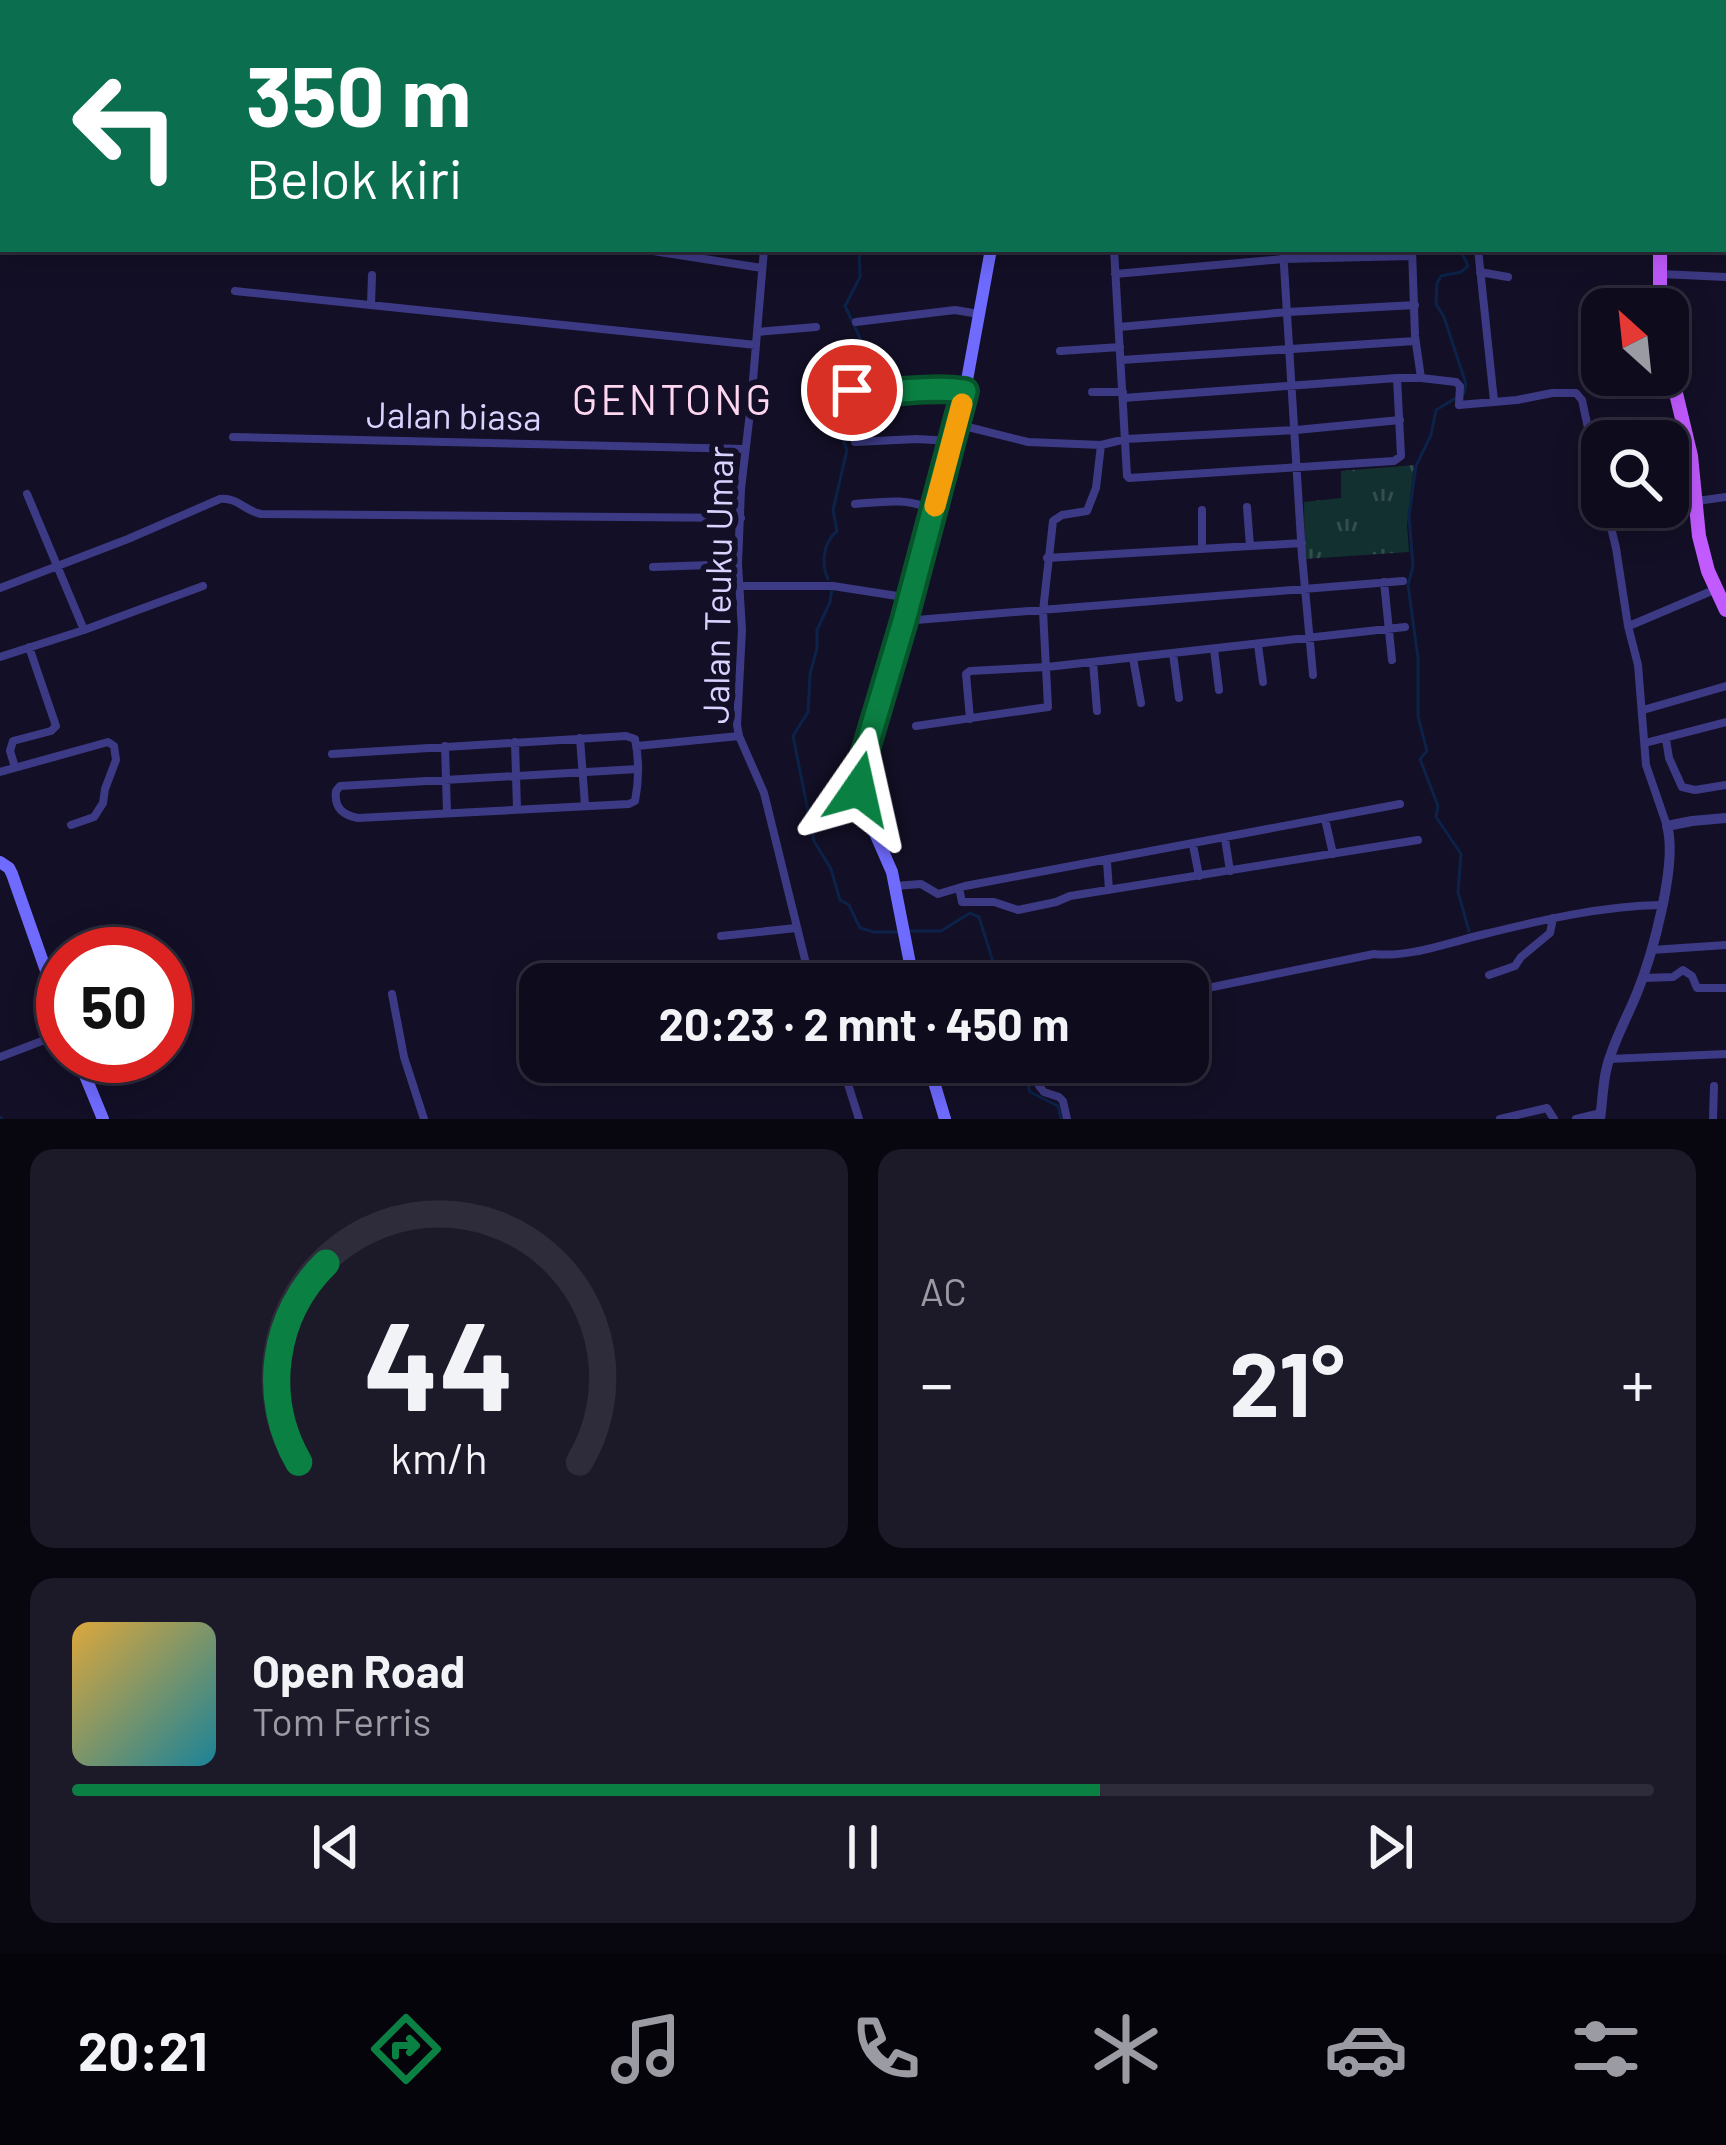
<!DOCTYPE html>
<html lang="id">
<meta charset="utf-8">
<style>
:root{--surface:#0e0b1c;--page:#1c1929;--text:#f1f3f6;--muted:#9b9ba3;--line:#2e2b3b;--accent:#0b8043}
body{margin:0;font-family:Barlow,sans-serif;background:var(--page);color:var(--text);height:100vh;display:flex;flex-direction:column;font-size:45px;white-space:nowrap}
*{box-sizing:border-box;margin:0}
p{font-size:39px;color:var(--muted)}
.icon{flex:none;width:66px;height:66px;fill:none;stroke:currentColor;stroke-width:2;stroke-linecap:round;stroke-linejoin:round}
.map{position:relative;height:1119px;overflow:hidden}
.drawer{display:flex;flex-direction:column;gap:30px;padding:30px;background:#08060f;flex:1}
.drawer>*{flex:none}
.banner{position:absolute;left:0px;top:0px;width:1728px;height:252px;box-shadow:0 6px 30px #0003,0 0 0 3px var(--line);background:#0b6e4f;color:#fff;overflow:hidden}
.needle{width:78px;rotate:333deg}
.buttons{position:absolute;left:1581px;top:288px;display:grid;gap:24px}
.buttons a{display:grid;place-items:center;width:108px;height:108px;border-radius:24px;background:var(--surface);box-shadow:0 6px 30px #0003,0 0 0 3px var(--line);font-size:60px}
.speed{position:absolute;left:36px;top:927px;display:flex;gap:24px;font-size:60px;font-weight:700;text-align:center}
.speed>*{display:grid;place-content:center;width:156px;height:156px;border-radius:50%;background:var(--surface);box-shadow:0 6px 30px #0003,0 0 0 3px var(--line);line-height:1}
.speed .limit{border:18px solid #d22;background:#fff;color:#111}
.pin{position:absolute;display:grid;place-items:center;width:102px;height:102px;color:#fff;margin:-51px;border:6px solid #fff;border-radius:50%;box-shadow:0 3px 12px #0007}
.me{position:absolute;width:132px;margin:-66px;rotate:11deg;stroke-linejoin:round;filter:drop-shadow(0 0 9px #0008)}
.turn{display:flex;align-items:center;gap:42px;height:252px;padding:0 48px;font-size:54px}
.turn .icon{width:156px;height:156px;stroke-width:2.5}
.turn b{display:block;font-size:84px;line-height:102px}
.big{font-size:90px;font-weight:700;line-height:1.1}
.drawer .tile{flex:1;display:flex;flex-direction:column;justify-content:center;gap:18px;min-width:0;padding:0 42px;border-radius:24px;background:var(--page)}
.drawer .dial{align-items:center;gap:0}
.dial svg{height:312px;overflow:visible;fill:none;stroke:var(--line);stroke-width:7;stroke-linecap:round;text-anchor:middle}
.dial text{fill:var(--text);stroke:none}
.song{display:flex;align-items:center;gap:36px}
.cover{width:144px;height:144px;border-radius:18px;background:linear-gradient(135deg,hsl(40 70% 55%),hsl(190 70% 35%))}
.played{height:12px;border-radius:6px;background:linear-gradient(90deg,var(--accent) 65%,var(--line) 65%)}
.keys{display:flex;justify-content:space-around;direction:ltr}
.heat{display:flex;justify-content:space-between;align-items:center;font-size:66px;direction:ltr}
.drawer .tiles{flex:1;display:grid;gap:30px;grid-template-columns:1fr 1fr}
.tile:last-child{grid-column:span 2}
.trip{position:absolute;left:519px;top:963px;width:690px;height:120px;border-radius:24px;background:var(--surface);box-shadow:0 6px 30px #0003,0 0 0 3px var(--line);font-weight:700;line-height:120px;text-align:center}
.dock{display:flex;height:192px;justify-content:space-around;align-items:center;background:#06040b;color:var(--muted)}
.dock .icon{width:84px;height:84px}
.dock .active{color:var(--accent)}
.dock b{font-size:54px;color:var(--text)}
.map>svg:first-child{display:block}
</style>
<div class="map">
<svg width="1726" height="1119" viewBox="0 0 1726 1119">
<defs>
<pattern id="grass-tufts" width="24" height="20" patternUnits="userSpaceOnUse" patternTransform="scale(3)"><rect width="24" height="20" fill="#12302f"/><path d="M3 7l-1-3M5 7V3M7 7l1-3M15 17l-1-3M17 17v-4M19 17l1-3" fill="none" stroke="#344d4e"/></pattern>
</defs>
<rect width="100%" height="100%" fill="#130f26"/>
<path fill="url(#grass-tufts)" d="M 1414,465 L 1407,525 L 1409,552 L 1305,559 L 1304,502 L 1341,498 L 1341,471 Z"/>
<g fill="none" stroke-linecap="round" stroke-linejoin="round">
<path stroke="#0c2248" stroke-width="3" d="M 1417,0 L 1418,3
M 855,3 L 857,0
M 1460,249 L 1468,266 L 1461,272 L 1441,276 L 1437,283 L 1436,304 L 1444,317 L 1466,384 L 1464,393 L 1436,410 L 1431,435 L 1416,466 L 1409,516 L 1413,566 L 1408,585 L 1418,658 L 1418,716 L 1427,751 L 1420,759 L 1438,806 L 1436,817 L 1461,854 L 1458,892 L 1469,931
M 828,579 C 821,563 823,543 837,531 L 833,510 L 847,450 L 841,435 L 841,417 L 862,353 L 861,340 L 845,306 L 860,277 L 859,249
M 832,589 L 830,602 L 817,630 L 817,648 L 810,674 L 808,712 L 793,736 L 814,841 L 831,869 L 840,900 L 849,905 L 860,928 L 874,932 L 897,932
M 907,931 L 941,931 L 970,913 L 979,917 L 1000,984
M 1022,1062 L 1030,1092 L 1058,1106 L 1061,1119
M 0,1117 L 2,1119"/>
<path stroke="#3d3a85" stroke-width="8" d="M 158,0 L 158,3
M 1182,0 L 1183,3
M 1382,0 L 1382,3
M 10,1 L 22,0
M 196,3 L 197,0
M 806,3 L 807,0
M 1599,3 L 1599,0
M 1621,3 L 1621,0
M 0,75 L 3,74
M 0,135 L 3,134
M 1725,194 L 1726,194
M 1725,238 L 1726,238
M 640,249 L 762,268
M 764,249 L 751,404 L 741,489 L 738,564 L 742,630 L 737,725 L 739,736 L 764,793 L 811,984
M 1114,249 L 1127,476 L 1129,478 L 1394,461 L 1401,456 L 1397,378 L 1123,398
M 1283,249 L 1302,556 L 1313,675
M 1478,249 L 1494,401
M 1480,272 L 1508,277
M 1115,274 L 1284,259 L 1412,256
M 1661,274 L 1726,277
M 235,291 L 756,345
M 371,305 L 372,275
M 856,322 L 955,310 L 979,314
M 1119,327 L 1288,312 L 1415,305
M 757,332 L 816,327
M 1060,351 L 1120,347
M 1121,360 L 1415,341
M 1397,378 L 1421,378 L 1415,336 L 1412,249
M 1421,378 L 1456,382 L 1460,386 L 1459,405 L 1517,400 L 1552,393 L 1576,393 L 1582,400 L 1602,493
M 852,390 L 897,394 L 947,389 L 965,391
M 1092,392 L 1123,392
M 956,424 L 1028,442 L 1101,445
M 233,437 L 745,449
M 855,442 L 917,439 L 951,441
M 1668,473 L 1690,468
M 27,494 L 84,630
M 1697,501 L 1726,497
M 855,504 C 881,502 908,497 932,510
M 1247,507 L 1250,546
M 1606,507 L 1616,548 L 1628,626 L 1638,665 L 1646,765 L 1667,826
M 1202,510 L 1202,549
M 1047,558 L 1302,543
M 653,567 L 738,564
M 1384,582 L 1392,660
M 739,586 L 833,586 L 910,598
M 0,588 L 128,539 L 220,499 C 237,497 245,511 261,514 L 741,518
M 904,621 L 1403,581
M 1629,626 L 1714,590
M 1258,645 L 1263,682
M 1214,649 L 1219,690
M 1173,654 L 1179,698
M 0,657 L 84,630 L 203,586
M 1133,658 L 1141,703
M 1093,662 L 1097,711
M 1643,710 L 1726,686
M 970,719 L 966,674 L 970,671 L 1047,667 L 1405,627
M 916,726 L 1048,707 L 1043,611 L 1053,521 L 1062,515 L 1087,511 L 1096,488 L 1101,445 L 1126,439 L 1296,430 L 1400,420
M 580,738 L 585,805
M 1666,739 L 1669,758 L 1682,787 L 1695,790 L 1726,785
M 515,742 L 517,809
M 1645,743 L 1726,722
M 445,746 L 447,812
M 637,746 L 739,736
M 332,754 L 626,736 L 635,739 C 639,759 639,781 635,801 L 629,804 L 358,818 C 342,815 334,807 336,791 L 340,786 L 638,769
M 15,767 L 10,751 L 13,741 L 51,731 L 56,726 L 29,647
M 0,772 L 108,742 L 114,746 L 116,760 L 105,789 L 103,803 L 94,817 L 71,825
M 1325,819 L 1333,854
M 1225,839 L 1230,871
M 1193,845 L 1199,876
M 1107,862 L 1109,890
M 895,886 L 921,884 L 938,894 L 965,886 L 1400,804
M 959,888 L 962,902 L 994,902 L 1018,910 L 1056,902 L 1070,896 L 1418,840
M 721,936 L 796,928
M 1652,950 L 1726,945
M 1489,975 L 1515,966 L 1521,957 L 1550,933 L 1553,918
M 1643,978 L 1673,977 L 1683,970 L 1692,976 L 1697,988 L 1726,988
M 1188,992 L 1374,954 C 1409,958 1450,942 1485,934 C 1542,920 1601,906 1661,905
M 392,994 L 404,1057 L 424,1119
M 0,1057 L 63,1033
M 1609,1059 L 1726,1054
M 841,1062 L 859,1119
M 1039,1062 L 1039,1086 L 1044,1092 L 1059,1097 L 1063,1101 L 1067,1119
M 1500,1119 L 1547,1108 L 1554,1119
M 1576,1119 L 1601,1113
M 1713,1119 L 1714,1086"/>
<path stroke="#3d3a85" stroke-width="10" d="M 1600,1119 C 1603,1097 1603,1074 1611,1054 C 1618,1033 1629,1013 1637,993 C 1652,956 1678,863 1667,826 L 1692,821 L 1726,818"/>
<path stroke="#6f6bff" stroke-width="12" d="M 1026,3 L 1026,0
M 0,862 L 9,868 L 12,874 L 63,1019
M 914,984 L 892,872 L 861,801 L 860,777 L 865,752 L 904,621 L 965,391 L 991,249
M 77,1056 L 103,1119
M 928,1062 L 945,1119"/>
<path stroke="#c25bff" stroke-width="14" d="M 1689,3 L 1689,0
M 1725,92 L 1726,92
M 1660,249 L 1660,309
M 1668,360 L 1691,456 L 1699,536 L 1708,571 L 1726,610"/>
</g>
<g fill="none" stroke-linecap="round" stroke-linejoin="round">
<g stroke="#07532c" stroke-width="30">
<path id="route" d="M 852,390 C 893,396 927,385 965,391 L 904,621 L 865,752 L 859,789"/>
</g>
<use href="#route" stroke="#0b8043" stroke-width="21"/>
<path stroke="#f59e0b" stroke-width="21" d="M 935,506 L 962,404"/>
</g>
<g text-anchor="middle" stroke-width="12" stroke-linejoin="round" paint-order="stroke">
<g font-size="36" fill="#d9d4ff" stroke="#130f26">
<text transform="translate(454 416) rotate(1)" y="13">Jalan biasa</text>
<text transform="translate(718 585) rotate(-89)" y="13">Jalan Teuku Umar</text>
</g>
<g font-size="42" letter-spacing="3" fill="#ffd6f0" stroke="#130f26">
<text x="673" y="415">GENTONG</text>
</g>
</g>
</svg>
<div class="buttons">
<a><svg class="needle" viewBox="-14 -14 28 28"><path d="M0-13l5 13h-10z" fill="#e53935"/><path d="M0 13l5-13h-10z" fill="#9b9ba3"/></svg></a>
<a><svg class="icon" aria-label="search" viewBox="0 0 24 24"><circle cx="10" cy="10" r="6"/><path d="M15 15l6 6"/></svg></a>
</div>
<div class="speed"><div class="limit">50</div></div>
<div class="pin" style="left:852px;top:390px;background:#d93025"><svg class="icon" aria-label="arrive" viewBox="0 0 24 24"><path d="M6 21V4h12l-3 4 3 4H6"/></svg></div>
<svg class="me" style="left:859px;top:789px" viewBox="-20 -20 40 40"><path d="M0-17L14 15 0 8-14 15z" fill="#0b8043" stroke="#fff" stroke-width="4"/></svg>
<div class="trip">20:23 · 2 mnt · 450 m</div>
<div class="banner">
<div class="turn"><svg class="icon" aria-label="left" viewBox="0 0 24 24"><path d="M17 20v-9H6M10 6l-5 5 5 5"/></svg><div><b>350 m</b>Belok kiri</div></div>
</div>
</div>
<section class="drawer">
<div class="tiles">
<div class="tile dial"><svg viewBox="0 0 100 80">
<path d="M14 69A42 42 0 1 1 86 69"/>
<path d="M14 69A42 42 0 0 1 21 18" stroke="#0b8043"/>
<text x="50" y="56" font-size="32" font-weight="700">44</text>
<text x="50" y="72" font-size="11">km/h</text>
</svg></div>
<div class="tile"><p>AC</p>
<div class="heat"><a>−</a><b class="big">21°</b><a>+</a></div>
</div>
<div class="tile">
<div class="song"><i class="cover"></i><div><b>Open Road</b><p>Tom Ferris</p></div></div>
<div class="played"></div>
<div class="keys"><svg class="icon" aria-label="previous" viewBox="0 0 24 24"><path d="M18 5L8 12l10 7zM5 5v14"/></svg><svg class="icon" aria-label="pause" viewBox="0 0 24 24"><path d="M8 5v14M16 5v14"/></svg><svg class="icon" aria-label="next" viewBox="0 0 24 24"><path d="M6 5l10 7-10 7zM19 5v14"/></svg></div>
</div>
</div>
</section>
<nav class="dock">
<b>20:21</b>
<svg class="icon active" aria-label="directions" viewBox="0 0 24 24"><path d="M12 3l9 9-9 9-9-9zM9 14v-3h6M13 9l2 2-2 2"/></svg>
<svg class="icon" aria-label="music" viewBox="0 0 24 24"><path d="M9 18V5l10-2v13"/><circle cx="6" cy="18" r="3"/><circle cx="16" cy="16" r="3"/></svg>
<svg class="icon" aria-label="phone" viewBox="0 0 24 24"><path d="M5 4h4l2 5-3 2q2 4 5 5l2-3 5 2v4C11 20 4 13 5 4z"/></svg>
<svg class="icon" aria-label="climate" viewBox="0 0 24 24"><path d="M12 3v18M4 7l16 10M4 17L20 7"/></svg>
<svg class="icon" aria-label="car" viewBox="0 0 24 24"><path d="M5 17H2v-5l4-1 3-4h7l3 4 3 1v5h-3M9 17h6M6 11h13"/><circle cx="7" cy="17" r="2"/><circle cx="17" cy="17" r="2"/></svg>
<svg class="icon" aria-label="filters" viewBox="0 0 24 24"><path d="M4 7h16M4 17h16"/><circle cx="9" cy="7" r="2"/><circle cx="15" cy="17" r="2"/></svg>
</nav>
